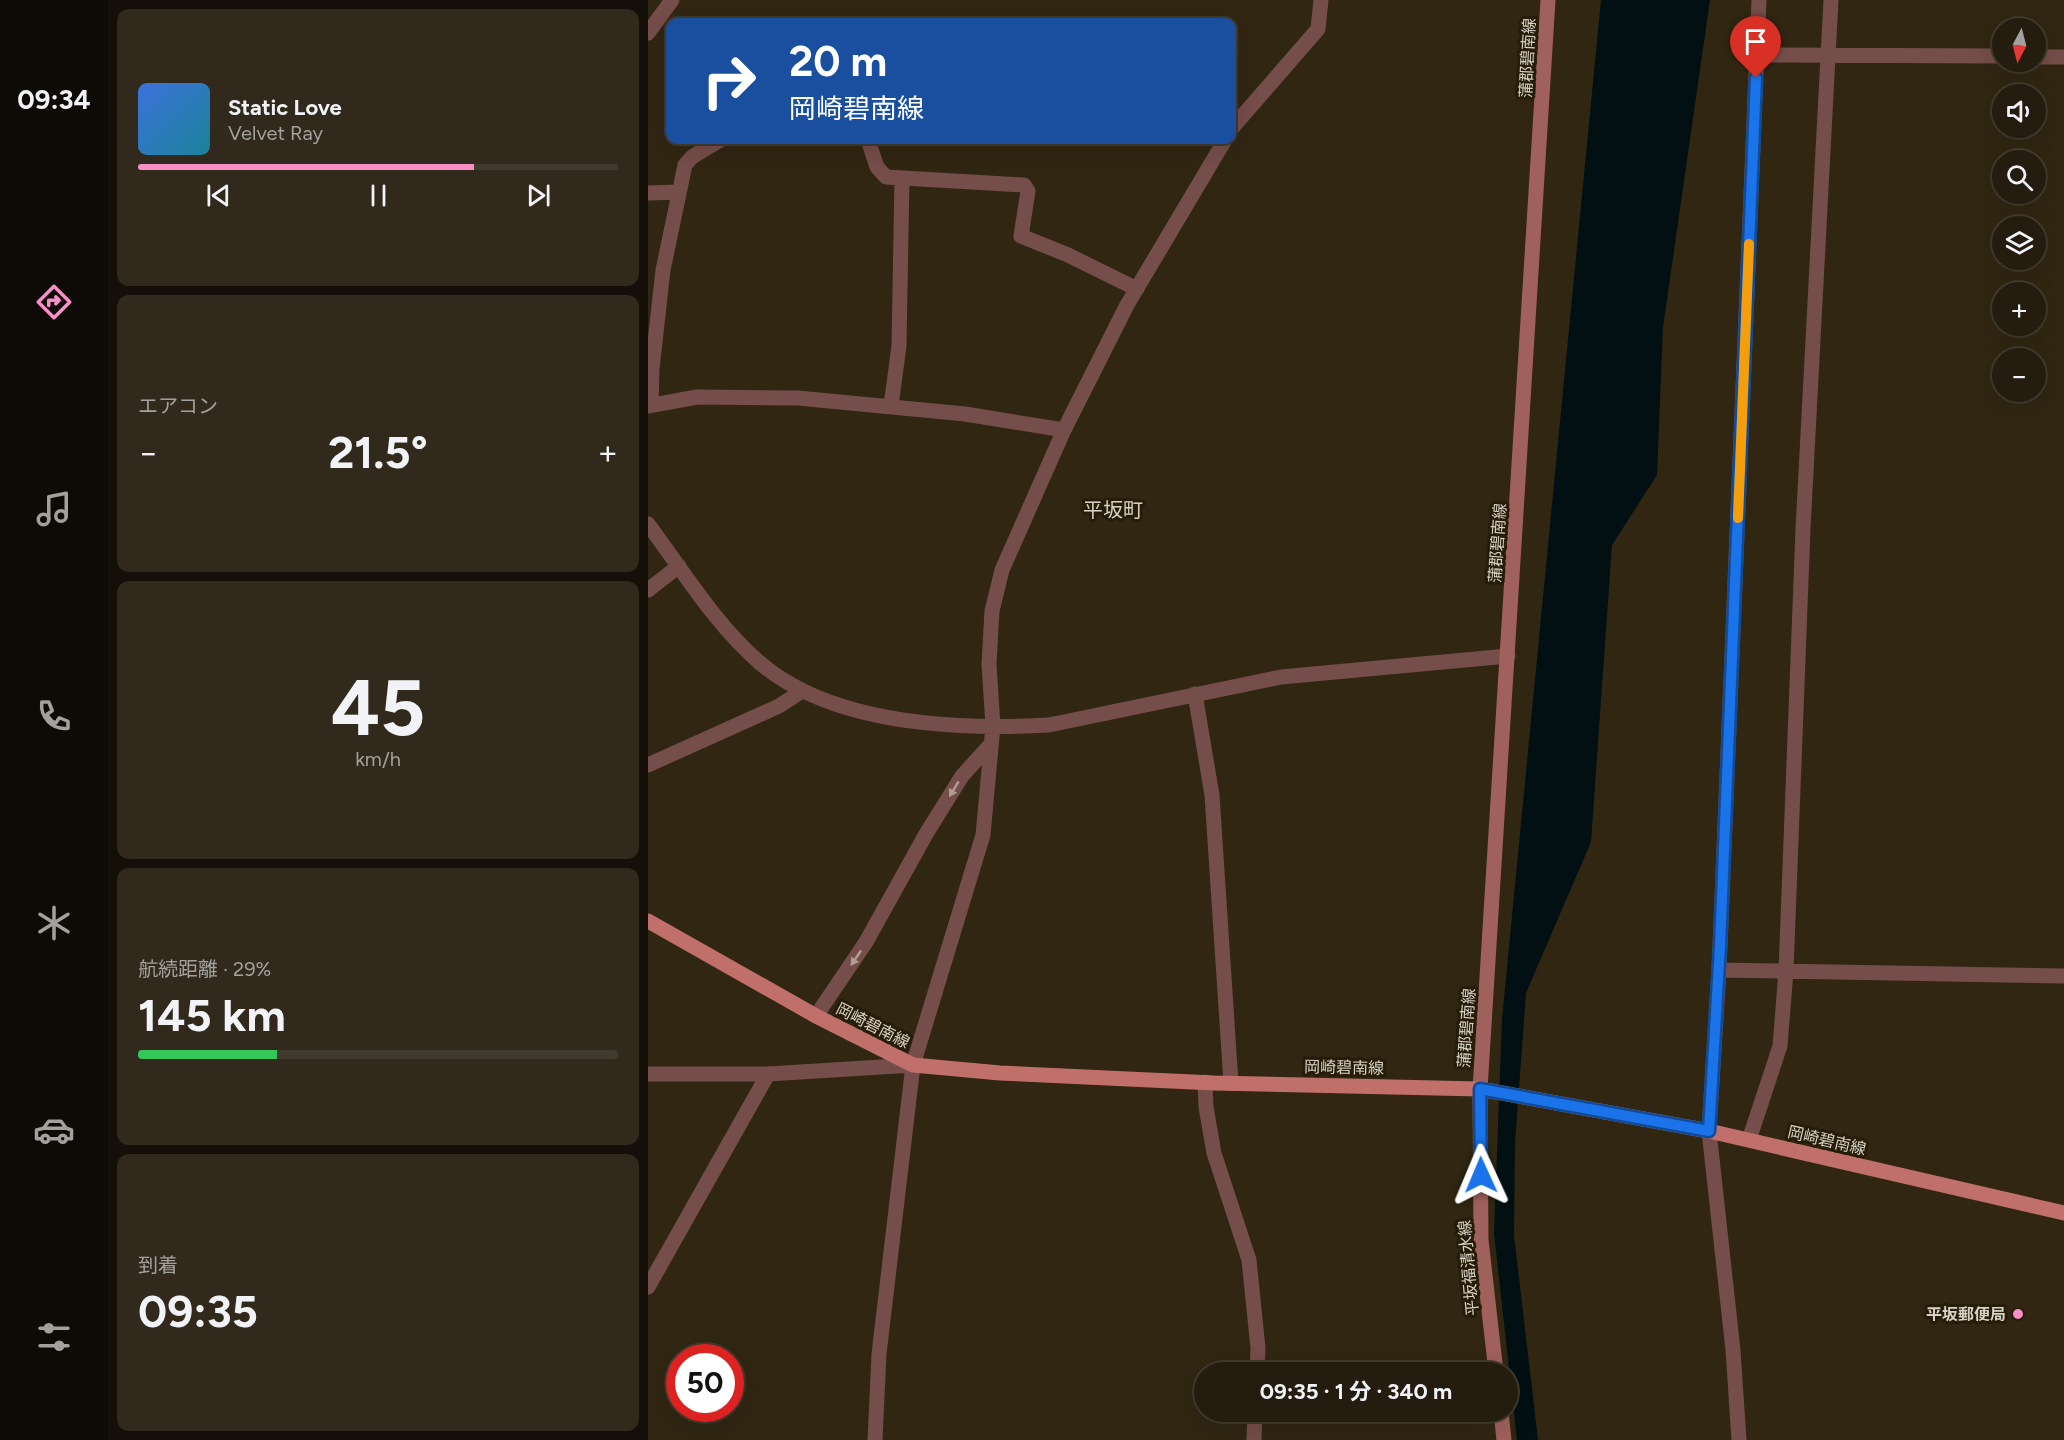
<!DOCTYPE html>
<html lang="ja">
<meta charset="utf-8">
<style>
:root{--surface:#241c0e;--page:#30291c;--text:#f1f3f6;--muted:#a3a19e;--line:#413a2e;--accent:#fa8fc8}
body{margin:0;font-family:Figtree,"Noto Sans JP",sans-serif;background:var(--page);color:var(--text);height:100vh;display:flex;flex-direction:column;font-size:22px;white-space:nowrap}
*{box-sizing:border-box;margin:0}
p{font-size:20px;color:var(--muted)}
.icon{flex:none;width:33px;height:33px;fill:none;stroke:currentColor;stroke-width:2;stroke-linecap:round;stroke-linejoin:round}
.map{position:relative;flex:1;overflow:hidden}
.side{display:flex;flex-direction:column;gap:9px;padding:9px;background:#140f08;width:540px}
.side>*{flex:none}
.hud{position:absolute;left:18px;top:18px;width:570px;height:126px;border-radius:12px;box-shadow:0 6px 24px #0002,0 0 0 2px var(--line);background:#1a4fa0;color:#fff;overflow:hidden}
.needle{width:39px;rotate:187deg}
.controls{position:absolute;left:1344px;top:18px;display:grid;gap:12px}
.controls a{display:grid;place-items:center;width:54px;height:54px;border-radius:50%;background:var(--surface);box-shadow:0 6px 24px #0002,0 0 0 2px var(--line);font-size:30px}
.speed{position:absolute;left:18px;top:1344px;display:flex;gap:12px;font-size:30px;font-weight:700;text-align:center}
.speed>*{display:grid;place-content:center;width:78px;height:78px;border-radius:50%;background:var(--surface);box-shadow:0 6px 24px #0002,0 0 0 2px var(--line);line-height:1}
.speed .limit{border:9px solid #d22;background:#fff;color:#111}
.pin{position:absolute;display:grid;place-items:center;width:51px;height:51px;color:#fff;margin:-62px -26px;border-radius:50% 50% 50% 0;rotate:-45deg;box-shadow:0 0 6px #0007}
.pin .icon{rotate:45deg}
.me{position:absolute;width:66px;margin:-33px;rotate:359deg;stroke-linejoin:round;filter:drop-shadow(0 0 4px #0008)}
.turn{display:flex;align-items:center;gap:21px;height:126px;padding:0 24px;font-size:27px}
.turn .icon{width:78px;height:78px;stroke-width:2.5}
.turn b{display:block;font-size:42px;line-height:51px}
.big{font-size:45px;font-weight:700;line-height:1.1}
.side .widget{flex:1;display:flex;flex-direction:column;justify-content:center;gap:9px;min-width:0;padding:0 21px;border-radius:12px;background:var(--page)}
.side .dial{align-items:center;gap:0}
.dial b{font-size:78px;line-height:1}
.song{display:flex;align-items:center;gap:18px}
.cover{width:72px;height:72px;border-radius:9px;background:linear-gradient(135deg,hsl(220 70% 55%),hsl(190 70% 35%))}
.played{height:6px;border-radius:3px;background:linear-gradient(90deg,var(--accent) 70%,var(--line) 70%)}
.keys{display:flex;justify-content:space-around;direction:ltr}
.heat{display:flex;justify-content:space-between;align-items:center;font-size:33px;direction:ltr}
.charge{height:9px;border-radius:4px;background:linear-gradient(90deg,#34c759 29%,var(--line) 0)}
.trip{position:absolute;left:546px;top:1362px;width:324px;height:60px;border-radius:30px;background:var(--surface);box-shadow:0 6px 24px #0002,0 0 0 2px var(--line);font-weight:700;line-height:60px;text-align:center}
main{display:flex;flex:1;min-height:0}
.menu{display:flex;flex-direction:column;width:108px;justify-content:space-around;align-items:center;background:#0e0b06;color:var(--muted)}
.menu .icon{width:42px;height:42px}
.menu .on{color:var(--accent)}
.menu b{font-size:27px;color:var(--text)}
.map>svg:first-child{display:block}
</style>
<main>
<nav class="menu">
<b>09:34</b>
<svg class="icon on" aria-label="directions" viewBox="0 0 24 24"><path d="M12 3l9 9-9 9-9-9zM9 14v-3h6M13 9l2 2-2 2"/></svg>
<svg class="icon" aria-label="music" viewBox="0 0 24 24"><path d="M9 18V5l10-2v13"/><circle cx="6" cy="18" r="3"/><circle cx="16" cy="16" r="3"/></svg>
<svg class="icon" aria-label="phone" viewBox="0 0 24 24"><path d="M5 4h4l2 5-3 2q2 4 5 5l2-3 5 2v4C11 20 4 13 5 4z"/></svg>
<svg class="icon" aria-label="climate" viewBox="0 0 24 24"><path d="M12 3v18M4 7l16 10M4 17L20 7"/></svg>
<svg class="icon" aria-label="car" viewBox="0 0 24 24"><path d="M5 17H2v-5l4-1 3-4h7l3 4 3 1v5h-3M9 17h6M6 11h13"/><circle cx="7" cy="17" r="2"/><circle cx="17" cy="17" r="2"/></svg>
<svg class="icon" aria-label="filters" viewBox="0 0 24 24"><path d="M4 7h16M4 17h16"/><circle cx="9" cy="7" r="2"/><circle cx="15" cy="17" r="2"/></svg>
</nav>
<section class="side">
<div class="widget">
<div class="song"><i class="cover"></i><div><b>Static Love</b><p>Velvet Ray</p></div></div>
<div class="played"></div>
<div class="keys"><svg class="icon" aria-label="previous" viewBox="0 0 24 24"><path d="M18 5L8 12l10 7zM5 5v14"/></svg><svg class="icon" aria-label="pause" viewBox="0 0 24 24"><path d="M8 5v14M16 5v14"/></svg><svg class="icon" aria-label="next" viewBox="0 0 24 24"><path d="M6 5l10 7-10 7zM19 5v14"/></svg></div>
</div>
<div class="widget"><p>エアコン</p>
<div class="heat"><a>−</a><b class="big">21.5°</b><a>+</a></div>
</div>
<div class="widget dial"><b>45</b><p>km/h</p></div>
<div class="widget"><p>航続距離 · 29%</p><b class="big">145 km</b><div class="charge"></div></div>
<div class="widget"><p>到着</p><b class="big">09:35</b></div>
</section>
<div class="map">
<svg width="1416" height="1440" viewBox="0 0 1416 1440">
<rect width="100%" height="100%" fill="#302612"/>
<path fill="#021014" d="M 953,0 L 1062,0 L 1015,327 L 1009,475 L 964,545 L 943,842 L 878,993 L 867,1143 L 866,1235 L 890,1440 L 869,1440 L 846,1233 L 854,1019 Z"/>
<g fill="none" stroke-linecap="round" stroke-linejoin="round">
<path stroke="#754d4a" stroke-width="15" d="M 0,33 L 24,0
M 1109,55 L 1354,56
M 1388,57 L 1416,57
M 584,128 L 670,29 L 673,0
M 220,140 L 229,167 L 238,177 L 376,185 L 380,191 L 373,236 L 420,255 L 489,289
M 0,193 L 31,192
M 3,405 L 4,369 L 15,270 L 37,165 L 44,157 L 72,140
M 0,406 L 49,397 L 150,398 L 317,414 L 416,430
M 243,406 L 251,346 L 254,178
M 0,524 C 35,571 67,624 112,663 C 185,725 309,730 401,725 L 633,677 L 860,656
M 0,590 L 31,566
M 547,694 L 564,795 L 583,1083
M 0,765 L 131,706 L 154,691
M 1071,970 L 1416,976
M 168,1016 L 218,942 L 278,834 L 314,776 L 343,744
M 265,1065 L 335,835 L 345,726 L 341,664 L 344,611 L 354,570 L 416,430 L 479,305 L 577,140
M 557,1082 L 558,1107 L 566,1153 L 601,1260 L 610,1348 L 609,1372
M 1101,1140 L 1132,1046 L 1138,971 L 1155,529 L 1183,0
M 0,1287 L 120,1074
M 606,1440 L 607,1412
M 1091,1440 L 1085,1350 L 1061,1131 L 1071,970 L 1111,0"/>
<path stroke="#754d4a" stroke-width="15" d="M 0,1074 L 120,1074 L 265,1065 L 231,1354 L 227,1440"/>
<path stroke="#a0605c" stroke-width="15" d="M 848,1372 L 833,1240 L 832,1089 L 900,0
M 853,1412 L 856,1440"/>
<path stroke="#c16f6a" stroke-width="15" d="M 0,921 L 168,1016 L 265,1065 L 352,1073 L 566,1083 L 832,1089 L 1061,1131 L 1416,1213"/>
</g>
<defs><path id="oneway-solid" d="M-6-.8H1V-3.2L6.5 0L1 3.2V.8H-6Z" transform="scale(1.5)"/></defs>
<g fill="#b09d94">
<use href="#oneway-solid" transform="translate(306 789) rotate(121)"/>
<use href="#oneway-solid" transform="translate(208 958) rotate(124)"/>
</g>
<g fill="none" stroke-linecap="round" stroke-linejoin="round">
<g stroke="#114b97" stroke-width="15">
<path id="route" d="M 833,1175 L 832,1089 L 1061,1131 L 1072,946 L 1108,78"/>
</g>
<use href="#route" stroke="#1a73e8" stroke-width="10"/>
<path stroke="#f59e0b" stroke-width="10" d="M 1090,518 L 1101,244"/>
</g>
<circle fill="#fa8fc8" stroke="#261c08" stroke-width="2" cx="1370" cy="1314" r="6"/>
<g text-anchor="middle" stroke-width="6" stroke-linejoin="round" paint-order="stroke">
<g font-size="16" fill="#d8d2c6" stroke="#261c08">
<text transform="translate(879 58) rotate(-87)" y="6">蒲郡碧南線</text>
<text transform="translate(849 543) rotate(-86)" y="6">蒲郡碧南線</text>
<text transform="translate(225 1025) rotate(27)" y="6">岡崎碧南線</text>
<text transform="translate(818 1028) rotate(-86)" y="6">蒲郡碧南線</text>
<text transform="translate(696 1067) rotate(1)" y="6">岡崎碧南線</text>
<text transform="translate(1179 1140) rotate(13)" y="6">岡崎碧南線</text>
<text transform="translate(820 1268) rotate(-95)" y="6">平坂福清水線</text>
</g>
<g font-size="16" font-weight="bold" fill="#d8d2c6" stroke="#261c08" text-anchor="end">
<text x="1358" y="1320">平坂郵便局</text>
</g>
<g font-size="20" fill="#d8d2c6" stroke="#261c08">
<text x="465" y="517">平坂町</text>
</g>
</g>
</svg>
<div class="controls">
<a><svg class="needle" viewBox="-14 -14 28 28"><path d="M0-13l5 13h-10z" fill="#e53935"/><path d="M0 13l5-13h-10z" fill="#a3a19e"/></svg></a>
<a><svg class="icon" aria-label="sound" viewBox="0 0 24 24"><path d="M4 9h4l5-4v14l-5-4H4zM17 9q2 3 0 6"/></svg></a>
<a><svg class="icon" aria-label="search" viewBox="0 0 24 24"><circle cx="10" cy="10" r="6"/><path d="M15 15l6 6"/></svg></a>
<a><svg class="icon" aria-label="layers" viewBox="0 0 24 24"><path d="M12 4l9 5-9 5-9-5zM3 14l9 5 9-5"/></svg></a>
<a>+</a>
<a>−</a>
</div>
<div class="speed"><div class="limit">50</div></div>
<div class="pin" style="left:1108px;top:78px;background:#d93025"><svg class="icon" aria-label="arrive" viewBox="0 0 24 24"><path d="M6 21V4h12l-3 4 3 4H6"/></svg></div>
<svg class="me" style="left:833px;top:1175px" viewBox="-20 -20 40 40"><path d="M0-17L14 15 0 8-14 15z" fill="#1a73e8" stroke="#fff" stroke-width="4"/></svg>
<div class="trip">09:35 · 1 分 · 340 m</div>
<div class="hud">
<div class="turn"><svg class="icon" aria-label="right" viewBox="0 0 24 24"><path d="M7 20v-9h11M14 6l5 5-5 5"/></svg><div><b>20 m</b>岡崎碧南線</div></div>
</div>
</div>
</main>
